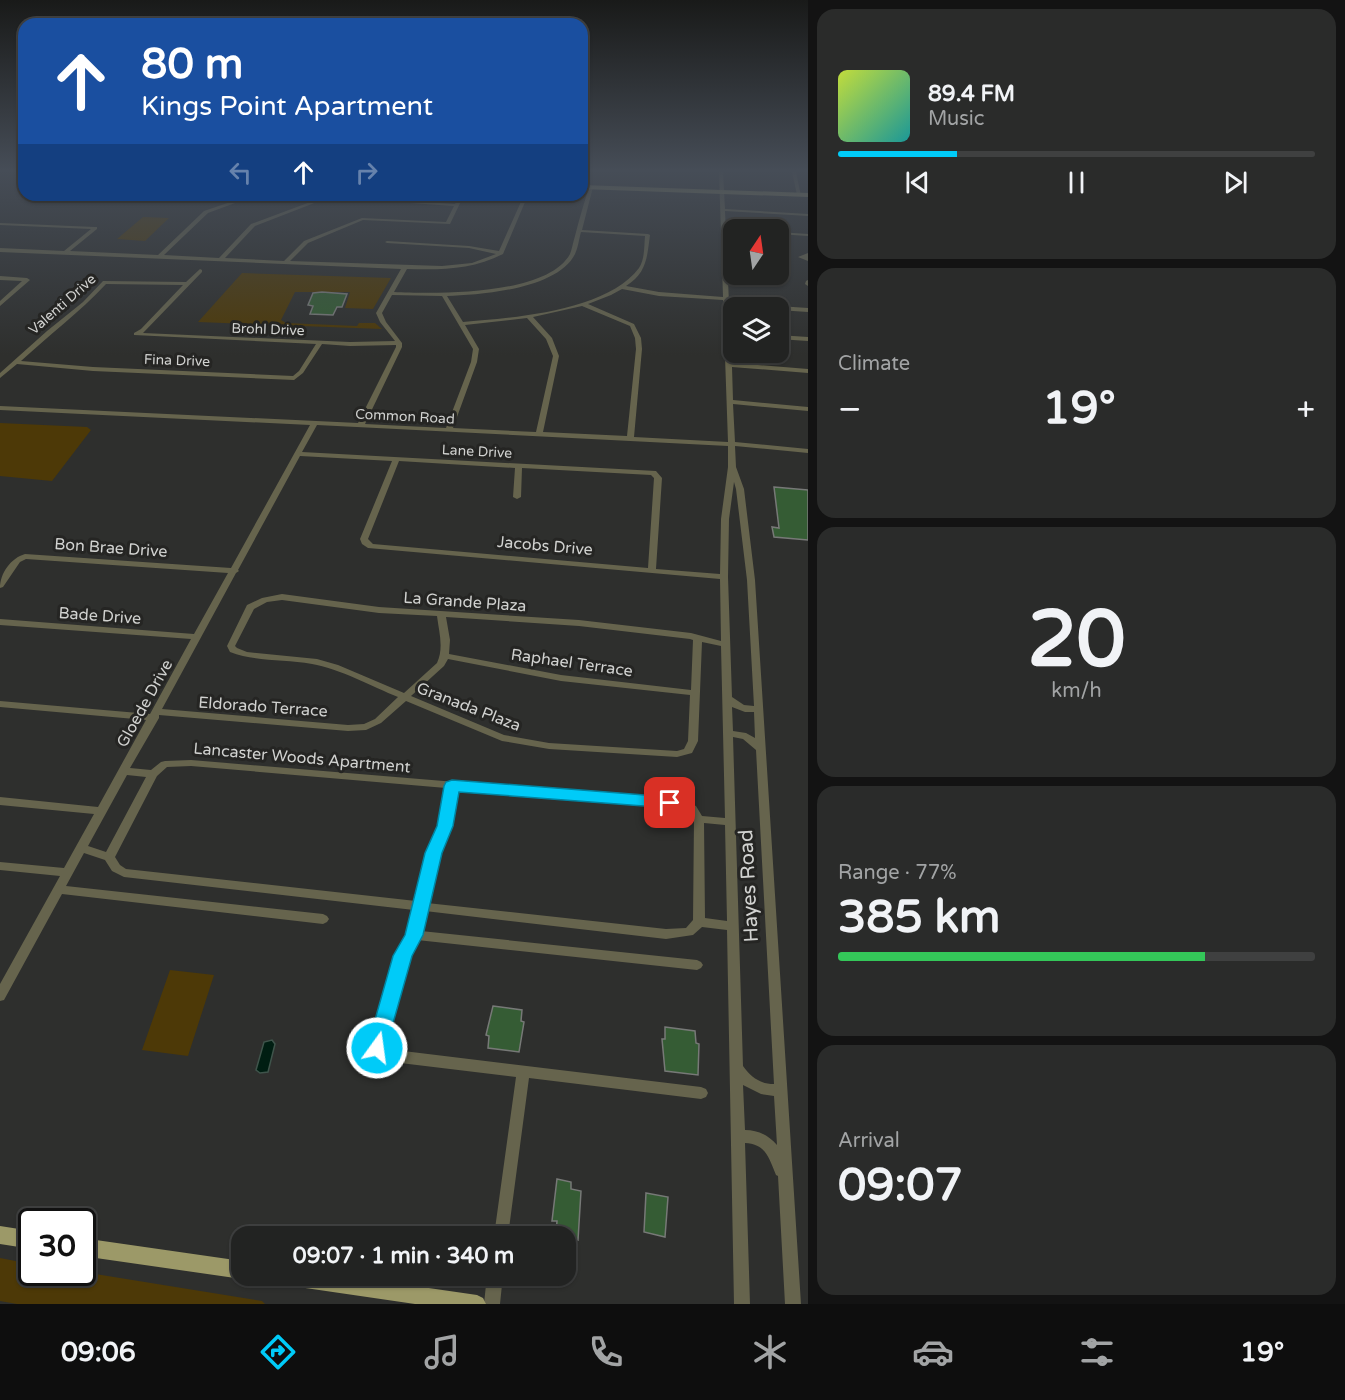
<!DOCTYPE html>
<meta charset="utf-8">
<style>
:root{--surface:#222322;--page:#2a2b2a;--text:#f1f3f6;--muted:#a2a4a5;--line:#3f4040;--accent:#00cbf8}
body{margin:0;font-family:"Varela Round",sans-serif;background:var(--page);color:var(--text);height:100vh;display:flex;flex-direction:column;font-size:22px;white-space:nowrap}
*{box-sizing:border-box;margin:0}
p{font-size:20px;color:var(--muted)}
.icon{flex:none;width:33px;height:33px;fill:none;stroke:currentColor;stroke-width:2;stroke-linecap:round;stroke-linejoin:round}
.map{position:relative;flex:1;overflow:hidden}
.details{display:flex;flex-direction:column;gap:9px;padding:9px;background:#131313;width:537px}
.details>*{flex:none}
.banner{position:absolute;left:18px;top:18px;width:570px;height:183px;border-radius:18px;box-shadow:0 2px 4px #0004,0 0 0 2px var(--line);background:#1a4fa0;color:#fff;overflow:hidden}
.needle{width:39px;rotate:13deg}
.buttons{position:absolute;left:723px;top:219px;display:grid;gap:12px}
.buttons a{display:grid;place-items:center;width:66px;height:66px;border-radius:12px;background:var(--surface);box-shadow:0 2px 4px #0004,0 0 0 2px var(--line);font-size:30px}
.speed{position:absolute;left:18px;top:1208px;display:flex;gap:12px;font-size:30px;font-weight:700;text-align:center}
.speed>*{display:grid;place-content:center;width:78px;height:78px;border-radius:50%;background:var(--surface);box-shadow:0 2px 4px #0004,0 0 0 2px var(--line);line-height:1}
.speed .limit{border:3px solid #111;border-radius:9px;background:#fff;color:#111}
.pin{position:absolute;display:grid;place-items:center;width:51px;height:51px;color:#fff;margin:-26px;border-radius:12px;box-shadow:0 3px 9px #0006}
.me{position:absolute;width:66px;margin:-33px;rotate:14deg;stroke-linejoin:round;filter:drop-shadow(0 0 4px #0008)}
.turn{display:flex;align-items:center;gap:21px;height:126px;padding:0 24px;font-size:27px}
.turn .icon{width:78px;height:78px;stroke-width:2.5}
.turn b{display:block;font-size:42px;line-height:51px}
.lanes{display:flex;align-items:center;height:57px;padding:0 24px;background:#0003;justify-content:center;gap:30px;direction:ltr}
.lanes .off{opacity:.35}
.big{font-size:45px;font-weight:700;line-height:1.1}
.details .tile{flex:1;display:flex;flex-direction:column;justify-content:center;gap:9px;min-width:0;padding:0 21px;border-radius:18px;background:var(--page)}
.details .dial{align-items:center;gap:0}
.dial b{font-size:78px;line-height:1}
.song{display:flex;align-items:center;gap:18px}
.cover{width:72px;height:72px;border-radius:9px;background:linear-gradient(135deg,hsl(70 70% 55%),hsl(180 70% 35%))}
.played{height:6px;border-radius:3px;background:linear-gradient(90deg,var(--accent) 25%,var(--line) 25%)}
.keys{display:flex;justify-content:space-around;direction:ltr}
.heat{display:flex;justify-content:space-between;align-items:center;font-size:33px;direction:ltr}
.charge{height:9px;border-radius:4px;background:linear-gradient(90deg,#34c759 77%,var(--line) 0)}
.trip{position:absolute;left:231px;top:1226px;width:345px;height:60px;border-radius:18px;background:var(--surface);box-shadow:0 2px 4px #0004,0 0 0 2px var(--line);font-weight:700;line-height:60px;text-align:center}
.menu{display:flex;height:96px;justify-content:space-around;align-items:center;background:#0e0e0e;color:var(--muted)}
.menu .icon{width:42px;height:42px}
.menu .active{color:var(--accent)}
.menu b{font-size:27px;color:var(--text)}
main{display:flex;flex:1;min-height:0}
.map>svg:first-child{display:block}
</style>
<main>
<div class="map">
<svg width="808" height="1304" viewBox="0 0 808 1304">
<rect width="100%" height="100%" fill="#2e2f2d"/>
<path fill="#4d3907" d="M 143,217 L 169,218 L 145,241 L 117,239 Z
M 242,273 L 391,278 L 373,309 L 345,308 L 350,292 L 295,292 L 281,320 L 286,323 L 357,326 L 359,323 L 375,323 L 382,329 L 198,322 Z
M 0,423 L 87,427 L 91,430 L 52,481 L 0,476 Z
M 170,970 L 214,975 L 188,1056 L 142,1050 Z
M 0,1258 L 31,1264 L 32,1272 L 83,1272 L 262,1301 L 265,1304 L 17,1304 L 0,1301 Z"/>
<path fill="#001e12" stroke="#3f544b" stroke-width="1.5" d="M 272,1040 L 275,1044 L 268,1072 L 260,1073 L 256,1070 L 264,1042 Z"/>
<path fill="#355c34" stroke="#777977" stroke-width="1.5" d="M 322,292 L 347,294 L 342,307 L 337,307 L 333,315 L 310,314 L 313,306 L 308,305 L 313,293 Z
M 774,487 L 808,490 L 808,540 L 774,537 L 772,527 L 779,528 Z
M 493,1006 L 522,1010 L 521,1021 L 524,1022 L 519,1052 L 488,1048 L 489,1036 L 486,1035 Z
M 665,1027 L 695,1031 L 696,1043 L 699,1044 L 698,1075 L 665,1071 L 662,1039 L 665,1039 Z
M 557,1179 L 571,1182 L 571,1189 L 581,1191 L 578,1240 L 556,1235 L 557,1221 L 552,1221 Z
M 646,1193 L 668,1197 L 665,1237 L 644,1232 Z"/>
<g fill="none" stroke-linecap="round" stroke-linejoin="round">
<path fill="#66644d" fill-rule="evenodd" d="M 719,172 L 723,172 L 725,209 L 808,214 L 808,216 L 725,211 L 729,303 L 772,308 L 729,306 L 732,363 L 808,369 L 808,373 L 732,367 L 733,400 L 808,407 L 808,411 L 733,404 L 735,442 L 808,449 L 808,453 L 735,446 L 736,467 L 744,489 L 755,580 L 801,1304 L 785,1304 L 778,1176 L 776,1175 C 769,1158 766,1144 745,1143 L 750,1304 L 734,1304 L 727,930 L 702,927 L 693,935 L 666,939 L 425,911 L 421,931 L 697,960 L 701,962 L 703,965 L 701,968 L 697,970 L 417,940 L 409,956 L 384,1046 L 387,1049 L 701,1087 L 706,1089 L 708,1093 L 706,1097 L 701,1099 L 529,1078 L 508,1236 L 494,1236 L 516,1077 L 392,1062 L 378,1058 L 371,1048 L 397,956 L 408,935 L 414,910 L 124,877 L 112,871 L 105,860 L 84,853 L 66,886 L 323,914 L 327,916 L 329,919 L 327,922 L 323,924 L 62,894 L 4,1000 L 0,1001 L 0,984 L 60,876 L 0,870 L 0,862 L 64,868 L 94,814 L 0,805 L 0,797 L 98,807 L 146,720 L 0,707 L 0,701 L 150,714 L 191,639 L 0,625 L 0,619 L 194,634 L 228,573 L 26,559 L 20,562 L 3,587 L 0,588 C 0,573 11,558 25,554 L 231,568 L 310,425 L 0,410 L 0,406 L 358,423 L 396,347 L 396,345 L 350,346 L 322,344 L 303,373 L 294,380 L 93,371 L 17,364 L 0,378 L 0,373 L 47,331 L 83,302 L 103,281 L 186,282 L 200,269 L 202,270 L 202,272 L 143,333 L 350,342 L 395,341 L 380,322 L 376,313 L 401,269 L 0,252 L 0,248 L 64,251 L 91,229 L 0,225 L 0,223 L 95,227 L 97,227 L 97,229 L 70,251 L 158,255 L 204,211 L 251,195 L 257,195 L 208,213 L 164,255 L 219,258 L 251,224 L 329,195 L 335,195 L 255,226 L 225,258 L 284,261 L 304,241 L 362,218 L 446,222 L 454,206 L 410,203 L 408,202 L 410,201 L 455,204 L 460,195 L 464,195 L 450,224 L 363,220 L 308,243 L 290,261 L 442,266 L 472,263 L 496,254 L 469,248 L 387,243 L 385,242 L 387,241 L 469,246 L 499,251 L 524,195 L 528,195 L 503,254 C 472,270 440,270 407,269 L 394,292 C 435,294 547,296 570,254 C 572,249 573,242 575,236 C 579,220 584,203 589,187 L 591,186 L 593,187 L 582,230 L 648,234 L 650,235 C 647,257 647,273 626,286 L 659,292 L 723,297 ZM 581,232 L 645,236 C 644,246 645,259 639,268 C 607,311 513,318 463,322 L 447,296 C 481,295 558,289 575,254 C 578,248 579,239 581,232 ZM 106,284 L 183,285 L 141,329 L 134,333 L 134,335 L 316,344 L 299,371 L 293,376 L 93,367 L 21,361 C 49,335 80,312 106,284 ZM 622,289 L 659,296 L 723,300 L 728,442 L 634,437 L 642,349 L 641,338 L 634,324 L 588,304 L 611,295 ZM 392,295 L 442,296 L 473,349 L 471,362 L 446,428 L 365,424 L 402,347 L 402,343 L 386,322 L 382,313 ZM 582,306 L 630,326 L 635,338 L 636,349 L 627,436 L 543,432 L 559,356 L 552,338 L 533,317 ZM 527,318 L 546,339 L 553,356 L 536,432 L 453,428 L 477,362 L 479,349 L 465,325 ZM 317,425 L 728,446 L 728,467 L 721,519 L 720,574 L 656,569 L 662,478 L 656,471 L 302,452 ZM 300,456 L 392,461 L 360,539 L 362,544 L 368,548 L 720,579 L 721,641 L 691,633 L 579,620 L 379,607 L 282,594 L 262,598 L 247,605 L 227,646 L 230,652 C 256,662 284,659 312,664 C 338,668 373,687 398,697 L 375,719 L 364,724 L 348,725 L 162,709 L 236,573 L 239,571 L 238,570 ZM 399,461 L 515,468 L 513,497 L 517,499 L 521,497 L 522,468 L 651,475 L 654,478 L 648,568 L 373,544 L 368,539 ZM 734,482 L 736,489 L 747,580 L 754,706 L 744,705 L 732,697 L 728,577 L 729,519 ZM 282,600 L 379,613 L 437,616 C 439,632 444,648 437,663 L 404,693 L 338,665 L 317,659 L 247,652 L 237,648 L 235,646 L 254,609 L 267,602 ZM 446,617 L 579,626 L 690,639 L 693,640 L 691,690 L 561,675 L 449,654 L 450,640 ZM 702,642 L 721,646 L 725,818 L 702,816 L 696,806 L 684,801 L 191,760 L 165,761 L 161,762 L 151,770 L 130,768 L 159,718 L 159,715 L 348,731 L 366,730 L 381,723 L 406,701 L 502,741 L 549,749 L 677,757 L 692,753 L 698,741 ZM 448,659 L 561,681 L 690,695 L 688,741 L 684,749 L 677,751 L 549,743 L 504,735 L 411,696 L 444,666 ZM 732,707 L 745,712 L 754,712 L 755,738 L 746,733 L 733,731 ZM 733,737 L 743,739 L 756,750 L 774,1084 C 760,1084 751,1077 743,1066 ZM 191,766 L 446,788 L 440,826 L 428,853 L 416,901 L 126,869 L 120,865 L 115,857 L 157,776 L 167,767 ZM 127,775 L 146,777 L 106,852 L 88,846 ZM 457,789 L 682,809 L 688,812 L 694,819 L 693,920 L 686,928 L 666,929 L 427,903 L 438,853 L 450,826 ZM 704,823 L 725,825 L 727,921 L 705,918 ZM 743,1085 L 761,1094 L 774,1096 L 777,1145 C 768,1135 758,1130 745,1130 Z
M 792,172 L 796,172 L 801,196 L 797,195 Z
M 778,232 L 808,234 L 808,236 L 778,234 Z
M 808,253 L 808,257 L 807,257 L 808,257 L 808,261 L 798,257 Z
M 0,276 L 27,278 L 30,280 L 0,306 L 0,301 L 22,281 L 0,280 Z
M 808,280 L 808,286 L 805,284 L 806,281 Z
M 778,306 L 808,308 L 808,312 L 778,310 L 778,308 L 776,308 Z
M 778,335 L 808,337 L 808,341 L 778,339 Z
M 487,1275 L 503,1275 L 500,1304 L 484,1304 Z"/>
<path fill="#9c9968" fill-rule="evenodd" d="M 582,185 L 808,193 L 808,197 L 582,189 Z
M 0,1226 L 32,1231 L 32,1249 L 0,1244 Z
M 82,1238 L 242,1261 L 242,1275 L 249,1275 L 242,1279 L 82,1256 Z
M 269,1275 L 339,1275 L 477,1295 L 483,1298 L 486,1304 L 415,1304 L 278,1284 L 272,1281 Z"/>
</g>
<linearGradient id="sky" x2="0" y2="1"><stop stop-color="#191a19"/><stop offset="0.48" stop-color="#464d57"/><stop offset="1" stop-color="#464d57" stop-opacity="0"/></linearGradient>
<rect width="808" height="355" fill="url(#sky)"/>
<path fill="#00cbf8" stroke="#0084a1" stroke-width="1.5" d="M 452,780 L 670,797 L 676,799 L 678,803 L 676,807 L 670,808 L 459,792 L 453,826 L 442,853 L 423,935 L 412,956 L 386,1048 L 384,1054 L 377,1057 L 370,1054 L 367,1048 L 393,956 L 405,935 L 425,853 L 437,826 L 444,786 L 446,782 Z"/>
<g text-anchor="middle" stroke-width="6" stroke-linejoin="round" paint-order="stroke">
<g font-size="14" fill="#d1d2d0" stroke="#252523">
<text transform="translate(62 304) rotate(-41)" y="5">Valenti Drive</text>
<text transform="translate(268 329) rotate(2)" y="5">Brohl Drive</text>
<text transform="translate(177 360) rotate(2)" y="5">Fina Drive</text>
<text transform="translate(405 416) rotate(3)" y="5">Common Road</text>
<text transform="translate(477 451) rotate(3)" y="5">Lane Drive</text>
</g>
<g font-size="16" fill="#d1d2d0" stroke="#252523">
<text transform="translate(545 545) rotate(5)" y="6">Jacobs Drive</text>
<text transform="translate(111 547) rotate(4)" y="6">Bon Brae Drive</text>
<text transform="translate(465 601) rotate(4)" y="6">La Grande Plaza</text>
<text transform="translate(100 615) rotate(4)" y="6">Bade Drive</text>
<text transform="translate(572 662) rotate(8)" y="6">Raphael Terrace</text>
<text transform="translate(144 703) rotate(-61)" y="6">Gloede Drive</text>
<text transform="translate(263 706) rotate(4)" y="6">Eldorado Terrace</text>
<text transform="translate(469 706) rotate(21)" y="6">Granada Plaza</text>
<text transform="translate(302 757) rotate(5)" y="6">Lancaster Woods Apartment</text>
</g>
<g font-size="20" fill="#d1d2d0" stroke="#252523">
<text transform="translate(748 886) rotate(-93)" y="7">Hayes Road</text>
</g>
</g>
</svg>
<div class="buttons">
<a><svg class="needle" viewBox="-14 -14 28 28"><path d="M0-13l5 13h-10z" fill="#e53935"/><path d="M0 13l5-13h-10z" fill="#a2a4a5"/></svg></a>
<a><svg class="icon" aria-label="layers" viewBox="0 0 24 24"><path d="M12 4l9 5-9 5-9-5zM3 14l9 5 9-5"/></svg></a>
</div>
<div class="speed"><div class="limit">30</div></div>
<div class="pin" style="left:670px;top:803px;background:#d93025"><svg class="icon" aria-label="arrive" viewBox="0 0 24 24"><path d="M6 21V4h12l-3 4 3 4H6"/></svg></div>
<svg class="me" style="left:377px;top:1048px" viewBox="-20 -20 40 40"><circle r="17" fill="#00cbf8" stroke="#fff" stroke-width="3"/><path d="M0-11L8 9 0 5-8 9z" fill="#fff"/></svg>
<div class="trip">09:07 · 1 min · 340 m</div>
<div class="banner">
<div class="turn"><svg class="icon" aria-label="ahead" viewBox="0 0 24 24"><path d="M12 20V5M6 11l6-6 6 6"/></svg><div><b>80 m</b>Kings Point Apartment</div></div>
<div class="lanes"><svg class="icon off" aria-label="left" viewBox="0 0 24 24"><path d="M17 20v-9H6M10 6l-5 5 5 5"/></svg><svg class="icon" aria-label="ahead" viewBox="0 0 24 24"><path d="M12 20V5M6 11l6-6 6 6"/></svg><svg class="icon off" aria-label="right" viewBox="0 0 24 24"><path d="M7 20v-9h11M14 6l5 5-5 5"/></svg></div>
</div>
</div>
<section class="details">
<div class="tile">
<div class="song"><i class="cover"></i><div><b>89.4 FM</b><p>Music</p></div></div>
<div class="played"></div>
<div class="keys"><svg class="icon" aria-label="previous" viewBox="0 0 24 24"><path d="M18 5L8 12l10 7zM5 5v14"/></svg><svg class="icon" aria-label="pause" viewBox="0 0 24 24"><path d="M8 5v14M16 5v14"/></svg><svg class="icon" aria-label="next" viewBox="0 0 24 24"><path d="M6 5l10 7-10 7zM19 5v14"/></svg></div>
</div>
<div class="tile"><p>Climate</p>
<div class="heat"><a>−</a><b class="big">19°</b><a>+</a></div>
</div>
<div class="tile dial"><b>20</b><p>km/h</p></div>
<div class="tile"><p>Range · 77%</p><b class="big">385 km</b><div class="charge"></div></div>
<div class="tile"><p>Arrival</p><b class="big">09:07</b></div>
</section>
</main>
<nav class="menu">
<b>09:06</b>
<svg class="icon active" aria-label="directions" viewBox="0 0 24 24"><path d="M12 3l9 9-9 9-9-9zM9 14v-3h6M13 9l2 2-2 2"/></svg>
<svg class="icon" aria-label="music" viewBox="0 0 24 24"><path d="M9 18V5l10-2v13"/><circle cx="6" cy="18" r="3"/><circle cx="16" cy="16" r="3"/></svg>
<svg class="icon" aria-label="phone" viewBox="0 0 24 24"><path d="M5 4h4l2 5-3 2q2 4 5 5l2-3 5 2v4C11 20 4 13 5 4z"/></svg>
<svg class="icon" aria-label="climate" viewBox="0 0 24 24"><path d="M12 3v18M4 7l16 10M4 17L20 7"/></svg>
<svg class="icon" aria-label="car" viewBox="0 0 24 24"><path d="M5 17H2v-5l4-1 3-4h7l3 4 3 1v5h-3M9 17h6M6 11h13"/><circle cx="7" cy="17" r="2"/><circle cx="17" cy="17" r="2"/></svg>
<svg class="icon" aria-label="filters" viewBox="0 0 24 24"><path d="M4 7h16M4 17h16"/><circle cx="9" cy="7" r="2"/><circle cx="15" cy="17" r="2"/></svg>
<b>19°</b>
</nav>
